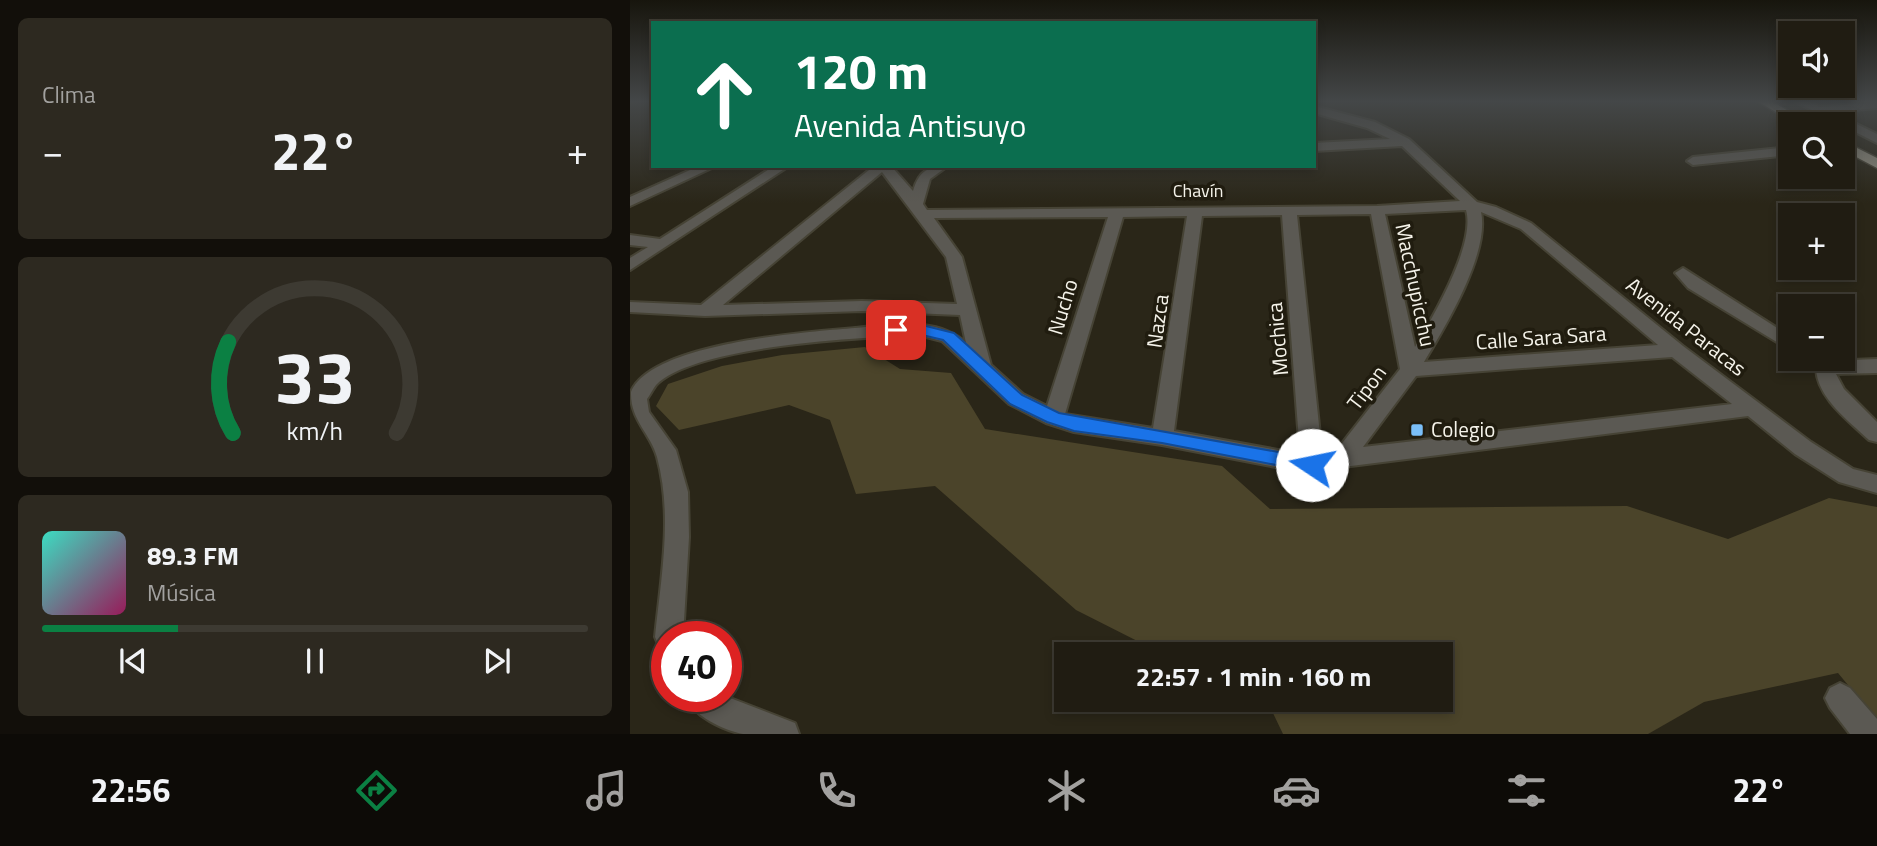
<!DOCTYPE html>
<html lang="es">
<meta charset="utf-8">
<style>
:root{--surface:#201c12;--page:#2d2920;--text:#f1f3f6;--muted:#a2a19f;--line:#3d3a32;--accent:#0b8043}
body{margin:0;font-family:"Titillium Web",sans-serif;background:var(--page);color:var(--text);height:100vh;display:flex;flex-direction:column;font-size:26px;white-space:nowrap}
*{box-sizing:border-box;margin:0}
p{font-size:23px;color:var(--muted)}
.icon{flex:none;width:38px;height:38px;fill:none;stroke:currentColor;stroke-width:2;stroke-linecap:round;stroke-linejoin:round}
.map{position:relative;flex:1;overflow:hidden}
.panel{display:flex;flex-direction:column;gap:18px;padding:18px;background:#120f0a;width:630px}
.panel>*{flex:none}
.banner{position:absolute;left:21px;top:21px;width:665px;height:147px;border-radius:0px;box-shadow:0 4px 10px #0003,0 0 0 2px var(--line);background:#0b6e4f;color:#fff;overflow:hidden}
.controls{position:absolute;left:1148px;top:21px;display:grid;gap:14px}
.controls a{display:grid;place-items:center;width:77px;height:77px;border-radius:0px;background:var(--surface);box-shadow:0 4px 10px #0003,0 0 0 2px var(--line);font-size:35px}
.speed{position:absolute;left:21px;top:621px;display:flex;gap:14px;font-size:35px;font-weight:700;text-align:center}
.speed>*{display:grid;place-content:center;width:91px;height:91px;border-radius:50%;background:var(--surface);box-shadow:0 4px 10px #0003,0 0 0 2px var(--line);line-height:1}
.speed .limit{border:10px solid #d22;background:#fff;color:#111}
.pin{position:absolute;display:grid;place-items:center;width:60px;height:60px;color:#fff;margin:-30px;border-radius:14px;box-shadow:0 4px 10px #0006}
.me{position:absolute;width:77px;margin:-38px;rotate:281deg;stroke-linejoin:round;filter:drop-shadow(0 0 5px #0008)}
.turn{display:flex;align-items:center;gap:24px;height:147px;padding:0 28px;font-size:32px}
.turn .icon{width:91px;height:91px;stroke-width:2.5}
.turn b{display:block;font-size:49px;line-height:60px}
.big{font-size:52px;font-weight:700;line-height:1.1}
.panel .widget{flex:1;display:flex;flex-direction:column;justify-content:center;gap:10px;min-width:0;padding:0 24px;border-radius:10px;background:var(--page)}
.panel .dial{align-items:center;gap:0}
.dial svg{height:182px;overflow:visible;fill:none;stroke:var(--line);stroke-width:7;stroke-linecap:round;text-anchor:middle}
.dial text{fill:var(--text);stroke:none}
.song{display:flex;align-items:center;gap:21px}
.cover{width:84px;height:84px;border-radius:10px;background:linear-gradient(135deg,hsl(170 70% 55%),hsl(330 70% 35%))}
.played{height:7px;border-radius:4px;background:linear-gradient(90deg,var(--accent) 25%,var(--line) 25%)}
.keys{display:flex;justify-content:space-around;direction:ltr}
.heat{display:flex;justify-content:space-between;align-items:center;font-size:38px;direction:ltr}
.trip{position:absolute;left:424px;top:642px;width:399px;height:70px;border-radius:0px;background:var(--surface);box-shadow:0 4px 10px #0003,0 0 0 2px var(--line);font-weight:700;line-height:70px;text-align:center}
.tabs{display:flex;height:112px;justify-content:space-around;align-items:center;background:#0d0b07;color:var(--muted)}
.tabs .icon{width:49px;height:49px}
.tabs .active{color:var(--accent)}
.tabs b{font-size:32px;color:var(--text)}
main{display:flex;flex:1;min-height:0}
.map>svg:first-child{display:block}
</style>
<main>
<section class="panel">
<div class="widget"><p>Clima</p>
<div class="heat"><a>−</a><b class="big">22°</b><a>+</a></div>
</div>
<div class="widget dial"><svg viewBox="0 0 100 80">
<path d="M14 69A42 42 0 1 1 86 69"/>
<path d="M14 69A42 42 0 0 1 12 29" stroke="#0b8043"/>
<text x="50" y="56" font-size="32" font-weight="700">33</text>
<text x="50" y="72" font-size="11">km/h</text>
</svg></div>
<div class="widget">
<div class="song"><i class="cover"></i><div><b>89.3 FM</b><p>Música</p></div></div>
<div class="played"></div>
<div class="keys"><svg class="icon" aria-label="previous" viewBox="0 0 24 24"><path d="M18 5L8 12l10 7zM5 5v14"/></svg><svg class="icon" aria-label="pause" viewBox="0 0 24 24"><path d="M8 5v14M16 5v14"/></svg><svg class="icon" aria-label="next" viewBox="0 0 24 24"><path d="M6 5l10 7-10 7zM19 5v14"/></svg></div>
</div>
</section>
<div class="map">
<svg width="1247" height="734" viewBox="0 0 1247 734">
<rect width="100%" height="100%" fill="#2a2618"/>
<path fill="#4b442a" d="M 235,347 L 270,369 L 321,373 L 355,429 L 592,466 L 640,509 L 997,506 L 1098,539 L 1199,498 L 1247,507 L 1247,720 L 1208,673 L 1074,702 L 1018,734 L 653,734 L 642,711 L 621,700 L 810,700 L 810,654 L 533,654 L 446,610 L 305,486 L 226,494 L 200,420 L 159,405 L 49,430 L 26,406 L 38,384 L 92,366 L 152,355 Z"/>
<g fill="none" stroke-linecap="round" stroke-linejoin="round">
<path stroke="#463a03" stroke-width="4.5" d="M 0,102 L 5,101"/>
<g stroke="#464335" stroke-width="4">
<path id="minor" d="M 1164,101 L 1178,101 L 1190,107 L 1247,102 L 1247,108 L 1202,112 L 1247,134 L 1247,143 Z
M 684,106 L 745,122 L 779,139 L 847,202 L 866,207 L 901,223 L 1053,346 L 1181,442 L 1223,469 L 1247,475 L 1247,493 L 1209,482 L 1165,454 L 1118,416 L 713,467 L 682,474 L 532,445 L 444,432 L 416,423 L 379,404 L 312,341 L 292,336 C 236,336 64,346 26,385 C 23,389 20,395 17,399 L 19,412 L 46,450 L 58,492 L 59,537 L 53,637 L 37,637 L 37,649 L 29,646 L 25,637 C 31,577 43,516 27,457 C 21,434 0,420 1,392 C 21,343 176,332 225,328 C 247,326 272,321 293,325 C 310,327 324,332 336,343 L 330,315 L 232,311 L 75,316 L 0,312 L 0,302 L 71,305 L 244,166 L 261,166 L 283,191 C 289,171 298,166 318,166 L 300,179 L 293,204 L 297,210 L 747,206 L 830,201 L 772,146 L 684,151 L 684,143 L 760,139 L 737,128 L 684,113 ZM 252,172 L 316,257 L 327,304 L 232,301 L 93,305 ZM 836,210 C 846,244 803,317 785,347 L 755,214 ZM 851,212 L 891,229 L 1028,345 L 794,362 C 815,327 860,253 851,212 ZM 741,214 L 770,369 L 706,451 L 692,454 L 667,215 ZM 652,215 L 670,454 L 544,431 L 572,216 ZM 557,216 L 523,428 L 435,414 L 493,217 ZM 478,217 L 417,406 L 393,394 L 361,365 L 332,257 L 304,218 ZM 1042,357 L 1102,404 L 733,447 L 786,376 Z
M 1160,147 L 1160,155 L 1063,165 L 1057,161 L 1063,157 Z
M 69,166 L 86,166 L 0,206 L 0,197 Z
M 144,166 L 159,166 L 0,270 L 0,258 L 18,247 L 0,245 L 0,235 L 30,239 Z
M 1053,268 L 1160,336 L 1160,350 L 1058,288 L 1045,273 Z
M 1247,359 L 1247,373 L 1206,374 L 1214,389 L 1247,422 L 1247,442 L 1239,440 C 1219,421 1187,398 1186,368 L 1189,363 L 1196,361 Z
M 1210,683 L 1220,688 L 1247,719 L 1247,734 L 1220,734 L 1200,708 L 1195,698 L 1200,688 Z
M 55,696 L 95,696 L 165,723 L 169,734 C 152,734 131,734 113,734 C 93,730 63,716 55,696 Z"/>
</g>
<g stroke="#464335" stroke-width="3">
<path id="major" d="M 1127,101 L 1141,101 L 1181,124 L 1166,124 Z
M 1213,141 L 1247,158 L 1247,168 L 1213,150 Z"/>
</g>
<use href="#minor" fill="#5b5953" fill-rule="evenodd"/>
<use href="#major" fill="#8f8c7e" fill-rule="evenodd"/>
</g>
<linearGradient id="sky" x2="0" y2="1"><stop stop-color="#17150d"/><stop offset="0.5" stop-color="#444748"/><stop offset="1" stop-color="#444748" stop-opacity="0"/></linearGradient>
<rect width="1247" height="203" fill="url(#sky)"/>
<path fill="#1a73e8" stroke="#114b97" stroke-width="2" d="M 266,325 L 292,325 L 324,333 L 392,395 L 429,413 L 682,458 L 689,460 L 691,465 L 689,470 L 682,472 L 532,443 L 444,431 L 417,422 L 380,404 L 313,340 L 292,335 L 261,333 L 259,330 Z"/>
<rect fill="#7abff8" stroke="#201c0f" stroke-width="2.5" x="780" y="423" width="14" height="14" rx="3.5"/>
<g text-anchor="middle" stroke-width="7" stroke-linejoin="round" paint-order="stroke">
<g font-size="18" fill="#f5f3ea" stroke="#201c0f">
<text x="568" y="197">Chavín</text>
</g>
<g font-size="21" fill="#f5f3ea" stroke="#201c0f">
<text transform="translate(785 285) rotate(78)" y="7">Macchupicchu</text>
<text transform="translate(433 307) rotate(-73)" y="7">Nucho</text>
<text transform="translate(528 321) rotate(-82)" y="7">Nazca</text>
<text transform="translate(1056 327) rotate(38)" y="7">Avenida Paracas</text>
<text transform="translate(911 338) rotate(-4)" y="7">Calle Sara Sara</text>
<text transform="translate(648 339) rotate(-95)" y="7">Mochica</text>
<text transform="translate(737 388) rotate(-53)" y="7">Tipon</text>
</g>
<g font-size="21" fill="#f5f3ea" stroke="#201c0f" text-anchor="start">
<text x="801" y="437">Colegio</text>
</g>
</g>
</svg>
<div class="controls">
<a><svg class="icon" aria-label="sound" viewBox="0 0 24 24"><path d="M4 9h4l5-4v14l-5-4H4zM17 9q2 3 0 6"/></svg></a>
<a><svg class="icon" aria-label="search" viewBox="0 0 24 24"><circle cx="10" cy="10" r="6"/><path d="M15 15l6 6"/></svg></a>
<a>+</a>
<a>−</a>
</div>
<div class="speed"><div class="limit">40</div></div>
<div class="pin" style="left:266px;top:330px;background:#d93025"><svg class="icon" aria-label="arrive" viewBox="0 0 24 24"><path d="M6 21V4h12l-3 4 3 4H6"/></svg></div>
<svg class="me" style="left:682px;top:465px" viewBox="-20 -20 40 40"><circle r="19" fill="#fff"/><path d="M0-13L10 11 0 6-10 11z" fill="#1a73e8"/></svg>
<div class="trip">22:57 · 1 min · 160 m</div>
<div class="banner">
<div class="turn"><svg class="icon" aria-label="ahead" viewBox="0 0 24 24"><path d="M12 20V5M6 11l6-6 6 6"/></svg><div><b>120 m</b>Avenida Antisuyo</div></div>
</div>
</div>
</main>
<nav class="tabs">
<b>22:56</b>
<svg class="icon active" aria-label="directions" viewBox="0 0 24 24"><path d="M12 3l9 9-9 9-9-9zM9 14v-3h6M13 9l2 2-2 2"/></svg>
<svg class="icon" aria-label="music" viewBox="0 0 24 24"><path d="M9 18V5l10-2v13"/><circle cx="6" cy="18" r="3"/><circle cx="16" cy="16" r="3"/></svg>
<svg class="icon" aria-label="phone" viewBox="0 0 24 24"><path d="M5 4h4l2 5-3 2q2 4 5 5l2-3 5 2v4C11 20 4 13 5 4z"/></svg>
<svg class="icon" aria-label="climate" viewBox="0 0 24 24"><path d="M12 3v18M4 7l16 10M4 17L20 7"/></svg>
<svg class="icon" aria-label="car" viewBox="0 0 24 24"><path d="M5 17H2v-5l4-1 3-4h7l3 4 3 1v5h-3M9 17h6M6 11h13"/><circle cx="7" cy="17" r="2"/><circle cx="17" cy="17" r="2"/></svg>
<svg class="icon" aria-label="filters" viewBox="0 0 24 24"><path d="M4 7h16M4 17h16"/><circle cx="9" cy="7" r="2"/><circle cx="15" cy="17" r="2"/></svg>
<b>22°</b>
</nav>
